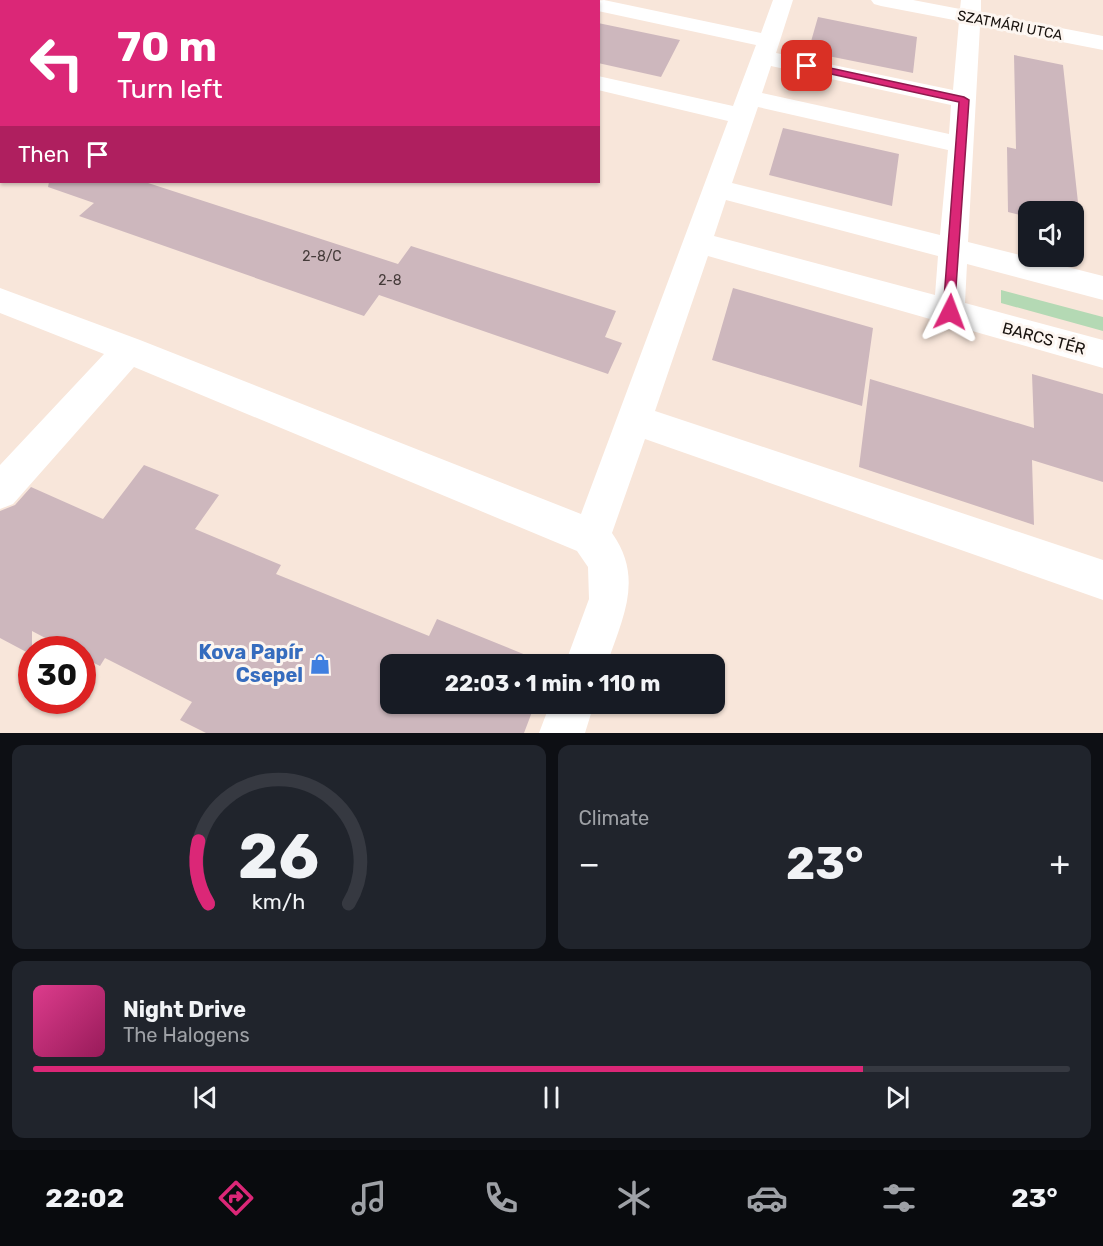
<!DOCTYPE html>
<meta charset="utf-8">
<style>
:root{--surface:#171b24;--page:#20242c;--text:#f1f3f6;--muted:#9ea1a6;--line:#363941;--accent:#db2777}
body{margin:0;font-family:Rubik,sans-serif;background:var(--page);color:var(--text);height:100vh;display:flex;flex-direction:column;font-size:22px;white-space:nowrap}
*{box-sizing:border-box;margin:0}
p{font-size:20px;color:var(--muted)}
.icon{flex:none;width:33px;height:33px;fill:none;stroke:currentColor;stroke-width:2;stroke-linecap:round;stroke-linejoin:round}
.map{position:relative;height:733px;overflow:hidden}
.details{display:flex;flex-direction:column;gap:12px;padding:12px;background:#0d0f14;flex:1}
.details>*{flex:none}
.hud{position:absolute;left:0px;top:0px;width:600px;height:183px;box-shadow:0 2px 4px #0004;background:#db2777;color:#fff;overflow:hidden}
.controls{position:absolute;left:1018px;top:201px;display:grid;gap:12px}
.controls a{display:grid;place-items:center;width:66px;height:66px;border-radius:12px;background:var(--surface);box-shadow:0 2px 4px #0004;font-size:30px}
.speed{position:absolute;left:18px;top:636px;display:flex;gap:12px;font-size:30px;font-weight:700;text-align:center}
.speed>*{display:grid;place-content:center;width:78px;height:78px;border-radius:50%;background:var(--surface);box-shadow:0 2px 4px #0004;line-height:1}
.speed .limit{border:9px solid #d22;background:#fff;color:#111}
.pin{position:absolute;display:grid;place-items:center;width:51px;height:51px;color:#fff;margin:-26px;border-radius:12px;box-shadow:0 3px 9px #0006}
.me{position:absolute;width:66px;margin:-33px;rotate:3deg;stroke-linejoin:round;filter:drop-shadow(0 0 4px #0008)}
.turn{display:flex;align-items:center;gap:21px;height:126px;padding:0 18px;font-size:27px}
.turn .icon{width:78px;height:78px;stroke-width:2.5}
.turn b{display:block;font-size:42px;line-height:51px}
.then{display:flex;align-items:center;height:57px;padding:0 18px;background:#0003;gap:12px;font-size:22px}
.big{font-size:45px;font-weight:700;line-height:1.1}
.details .widget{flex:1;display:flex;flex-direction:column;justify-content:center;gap:9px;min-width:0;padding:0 21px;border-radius:12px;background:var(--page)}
.details .dial{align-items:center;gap:0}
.dial svg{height:156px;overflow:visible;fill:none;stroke:var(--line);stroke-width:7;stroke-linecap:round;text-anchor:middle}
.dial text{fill:var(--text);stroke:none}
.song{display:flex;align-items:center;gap:18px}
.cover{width:72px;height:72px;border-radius:9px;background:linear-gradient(135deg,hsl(330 70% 55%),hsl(330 70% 35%))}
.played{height:6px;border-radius:3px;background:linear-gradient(90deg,var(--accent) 80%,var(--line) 80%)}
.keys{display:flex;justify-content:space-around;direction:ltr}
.heat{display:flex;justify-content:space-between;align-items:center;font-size:33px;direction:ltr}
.details .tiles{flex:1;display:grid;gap:12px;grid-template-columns:1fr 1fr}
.widget:last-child{grid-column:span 2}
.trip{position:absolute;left:380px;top:654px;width:345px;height:60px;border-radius:12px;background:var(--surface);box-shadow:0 2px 4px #0004;font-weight:700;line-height:60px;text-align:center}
.menu{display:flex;height:96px;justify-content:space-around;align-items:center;background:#090b0e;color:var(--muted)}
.menu .icon{width:42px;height:42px}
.menu .active{color:var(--accent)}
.menu b{font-size:27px;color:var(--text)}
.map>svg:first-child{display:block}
</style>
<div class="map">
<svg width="1103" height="733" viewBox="0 0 1103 733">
<rect width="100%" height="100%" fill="#f8e6da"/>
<path fill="#b4d9b4" d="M 1001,290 L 1103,317 L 1103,331 L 1001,303 Z"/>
<path fill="#cdb7bd" d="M 818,17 L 917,37 L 913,73 L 808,52 Z
M 598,23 L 680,40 L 661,77 L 598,63 Z
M 1014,55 L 1063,65 L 1081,230 L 1074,228 L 1074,212 L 1029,212 L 1029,217 L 1008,212 L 1007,147 L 1016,149 Z
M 783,128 L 899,154 L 892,206 L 769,175 Z
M 49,182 L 145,182 L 398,264 L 411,246 L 616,311 L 605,337 L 622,343 L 608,374 L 379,295 L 364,316 L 79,216 L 94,203 L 48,187 Z
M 733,288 L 873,328 L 862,406 L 712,360 Z
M 1032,374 L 1103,394 L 1103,482 L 1032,460 L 1034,525 L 859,467 L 870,379 L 1034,428 Z
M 144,465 L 219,495 L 195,529 L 281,565 L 276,574 L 429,636 L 437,619 L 548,664 L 390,664 L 390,704 L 535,704 L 524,733 L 206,733 L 180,720 L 192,702 L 105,658 L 100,666 L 82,657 L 82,650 L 68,650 L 32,631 L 32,655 L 0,638 L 0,511 L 15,505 L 31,487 L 103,519 Z"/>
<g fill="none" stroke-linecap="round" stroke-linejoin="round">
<path fill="#fff" fill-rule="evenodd" d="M 76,0 L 97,0 L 75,2 Z
M 551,0 L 571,0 L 550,2 Z
M 604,0 L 761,33 L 773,0 L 793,0 L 776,53 L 953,90 L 959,21 L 881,6 L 874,4 L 871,0 L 913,0 L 960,9 L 961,0 L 981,0 L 981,13 L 1103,36 L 1103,50 L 980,26 L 968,242 L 1103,276 L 1103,300 L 967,264 L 965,303 L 1103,340 L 1103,368 L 708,256 L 655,411 L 1103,560 L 1103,600 L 645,439 L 612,533 C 644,578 623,617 607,664 L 565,664 L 589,599 L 588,567 L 577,551 L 134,367 L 13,504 L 0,509 L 0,465 L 104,354 L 0,313 L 0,288 L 140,340 L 581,514 L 728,121 L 598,90 L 598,76 L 733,106 L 756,45 L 598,11 L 598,2 L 590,2 ZM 771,66 L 951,105 L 949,134 L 762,93 ZM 758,107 L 948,150 L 940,235 L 732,183 ZM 726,200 L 938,256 L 935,295 L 714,236 Z
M 2,49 L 2,63 L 0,64 L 0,50 Z
M 550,704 L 594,704 L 585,733 L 539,733 Z"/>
</g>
<path fill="#db2777" stroke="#8e194d" stroke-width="1.5" d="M 807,63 L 964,97 L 969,100 L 954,316 L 950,317 L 943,312 L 959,102 L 804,68 L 803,66 Z"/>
<defs>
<g id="shop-bare" transform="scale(1.62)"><path d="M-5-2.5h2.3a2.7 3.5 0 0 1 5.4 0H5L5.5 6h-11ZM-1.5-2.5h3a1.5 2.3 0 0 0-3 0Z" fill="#3f7fe0" stroke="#fdf6f1" stroke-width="2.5" paint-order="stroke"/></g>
</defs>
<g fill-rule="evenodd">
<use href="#shop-bare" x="320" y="664"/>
</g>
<g text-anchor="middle" stroke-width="6" stroke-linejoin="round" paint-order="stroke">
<g font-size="14" fill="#18120e" stroke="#fdf6f1">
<text transform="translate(1010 25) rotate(11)" y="5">SZATMÁRI UTCA</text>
</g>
<g font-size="14" fill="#453b3a">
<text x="322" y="261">2-8/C</text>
<text x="390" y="285">2-8</text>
</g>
<g font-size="16" fill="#18120e" stroke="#fdf6f1">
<text transform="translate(1044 338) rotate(15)" y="6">BARCS TÉR</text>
</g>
<g font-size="20" font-weight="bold" fill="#366cbe" stroke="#fdf6f1" text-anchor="end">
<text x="303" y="659">Kova Papír<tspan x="303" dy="23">Csepel</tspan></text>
</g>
</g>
</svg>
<div class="controls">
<a><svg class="icon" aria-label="sound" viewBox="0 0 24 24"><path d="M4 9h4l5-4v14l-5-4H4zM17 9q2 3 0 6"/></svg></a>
</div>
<div class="speed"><div class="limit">30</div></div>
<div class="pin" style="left:807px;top:66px;background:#d93025"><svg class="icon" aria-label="arrive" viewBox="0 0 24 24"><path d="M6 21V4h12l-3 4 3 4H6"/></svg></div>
<svg class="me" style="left:950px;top:312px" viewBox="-20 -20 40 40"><path d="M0-17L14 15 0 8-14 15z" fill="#db2777" stroke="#fff" stroke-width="4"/></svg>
<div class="trip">22:03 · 1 min · 110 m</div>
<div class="hud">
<div class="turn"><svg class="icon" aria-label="left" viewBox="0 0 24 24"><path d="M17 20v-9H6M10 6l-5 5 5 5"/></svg><div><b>70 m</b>Turn left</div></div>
<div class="then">Then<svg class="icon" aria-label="arrive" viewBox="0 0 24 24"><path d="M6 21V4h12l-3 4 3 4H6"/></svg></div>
</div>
</div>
<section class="details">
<div class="tiles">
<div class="widget dial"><svg viewBox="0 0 100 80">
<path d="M14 69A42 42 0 1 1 86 69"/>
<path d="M14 69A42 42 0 0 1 9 37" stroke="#db2777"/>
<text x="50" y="56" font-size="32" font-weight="700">26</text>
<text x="50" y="72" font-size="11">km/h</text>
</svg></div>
<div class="widget"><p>Climate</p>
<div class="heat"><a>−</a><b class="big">23°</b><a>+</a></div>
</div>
<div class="widget">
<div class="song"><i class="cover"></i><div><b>Night Drive</b><p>The Halogens</p></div></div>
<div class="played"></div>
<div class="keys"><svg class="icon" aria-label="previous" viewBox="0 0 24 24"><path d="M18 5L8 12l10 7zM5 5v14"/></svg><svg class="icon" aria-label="pause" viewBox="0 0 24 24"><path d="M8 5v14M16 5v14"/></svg><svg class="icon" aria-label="next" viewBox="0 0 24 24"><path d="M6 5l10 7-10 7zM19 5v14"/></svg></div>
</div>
</div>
</section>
<nav class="menu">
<b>22:02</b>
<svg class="icon active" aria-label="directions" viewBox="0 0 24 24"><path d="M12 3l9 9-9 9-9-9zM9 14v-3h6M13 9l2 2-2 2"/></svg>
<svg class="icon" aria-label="music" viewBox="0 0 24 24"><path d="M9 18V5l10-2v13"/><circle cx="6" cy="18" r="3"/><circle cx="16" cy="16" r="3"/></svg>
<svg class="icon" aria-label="phone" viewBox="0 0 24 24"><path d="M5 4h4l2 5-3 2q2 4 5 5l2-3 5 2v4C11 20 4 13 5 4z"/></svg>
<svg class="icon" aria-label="climate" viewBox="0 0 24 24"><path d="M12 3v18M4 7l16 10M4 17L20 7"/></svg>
<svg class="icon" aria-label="car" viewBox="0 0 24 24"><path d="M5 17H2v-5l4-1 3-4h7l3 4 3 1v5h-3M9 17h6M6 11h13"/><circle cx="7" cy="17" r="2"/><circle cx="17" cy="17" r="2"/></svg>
<svg class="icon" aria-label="filters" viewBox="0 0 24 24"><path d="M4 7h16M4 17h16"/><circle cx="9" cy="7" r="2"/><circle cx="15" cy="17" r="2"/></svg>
<b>23°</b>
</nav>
